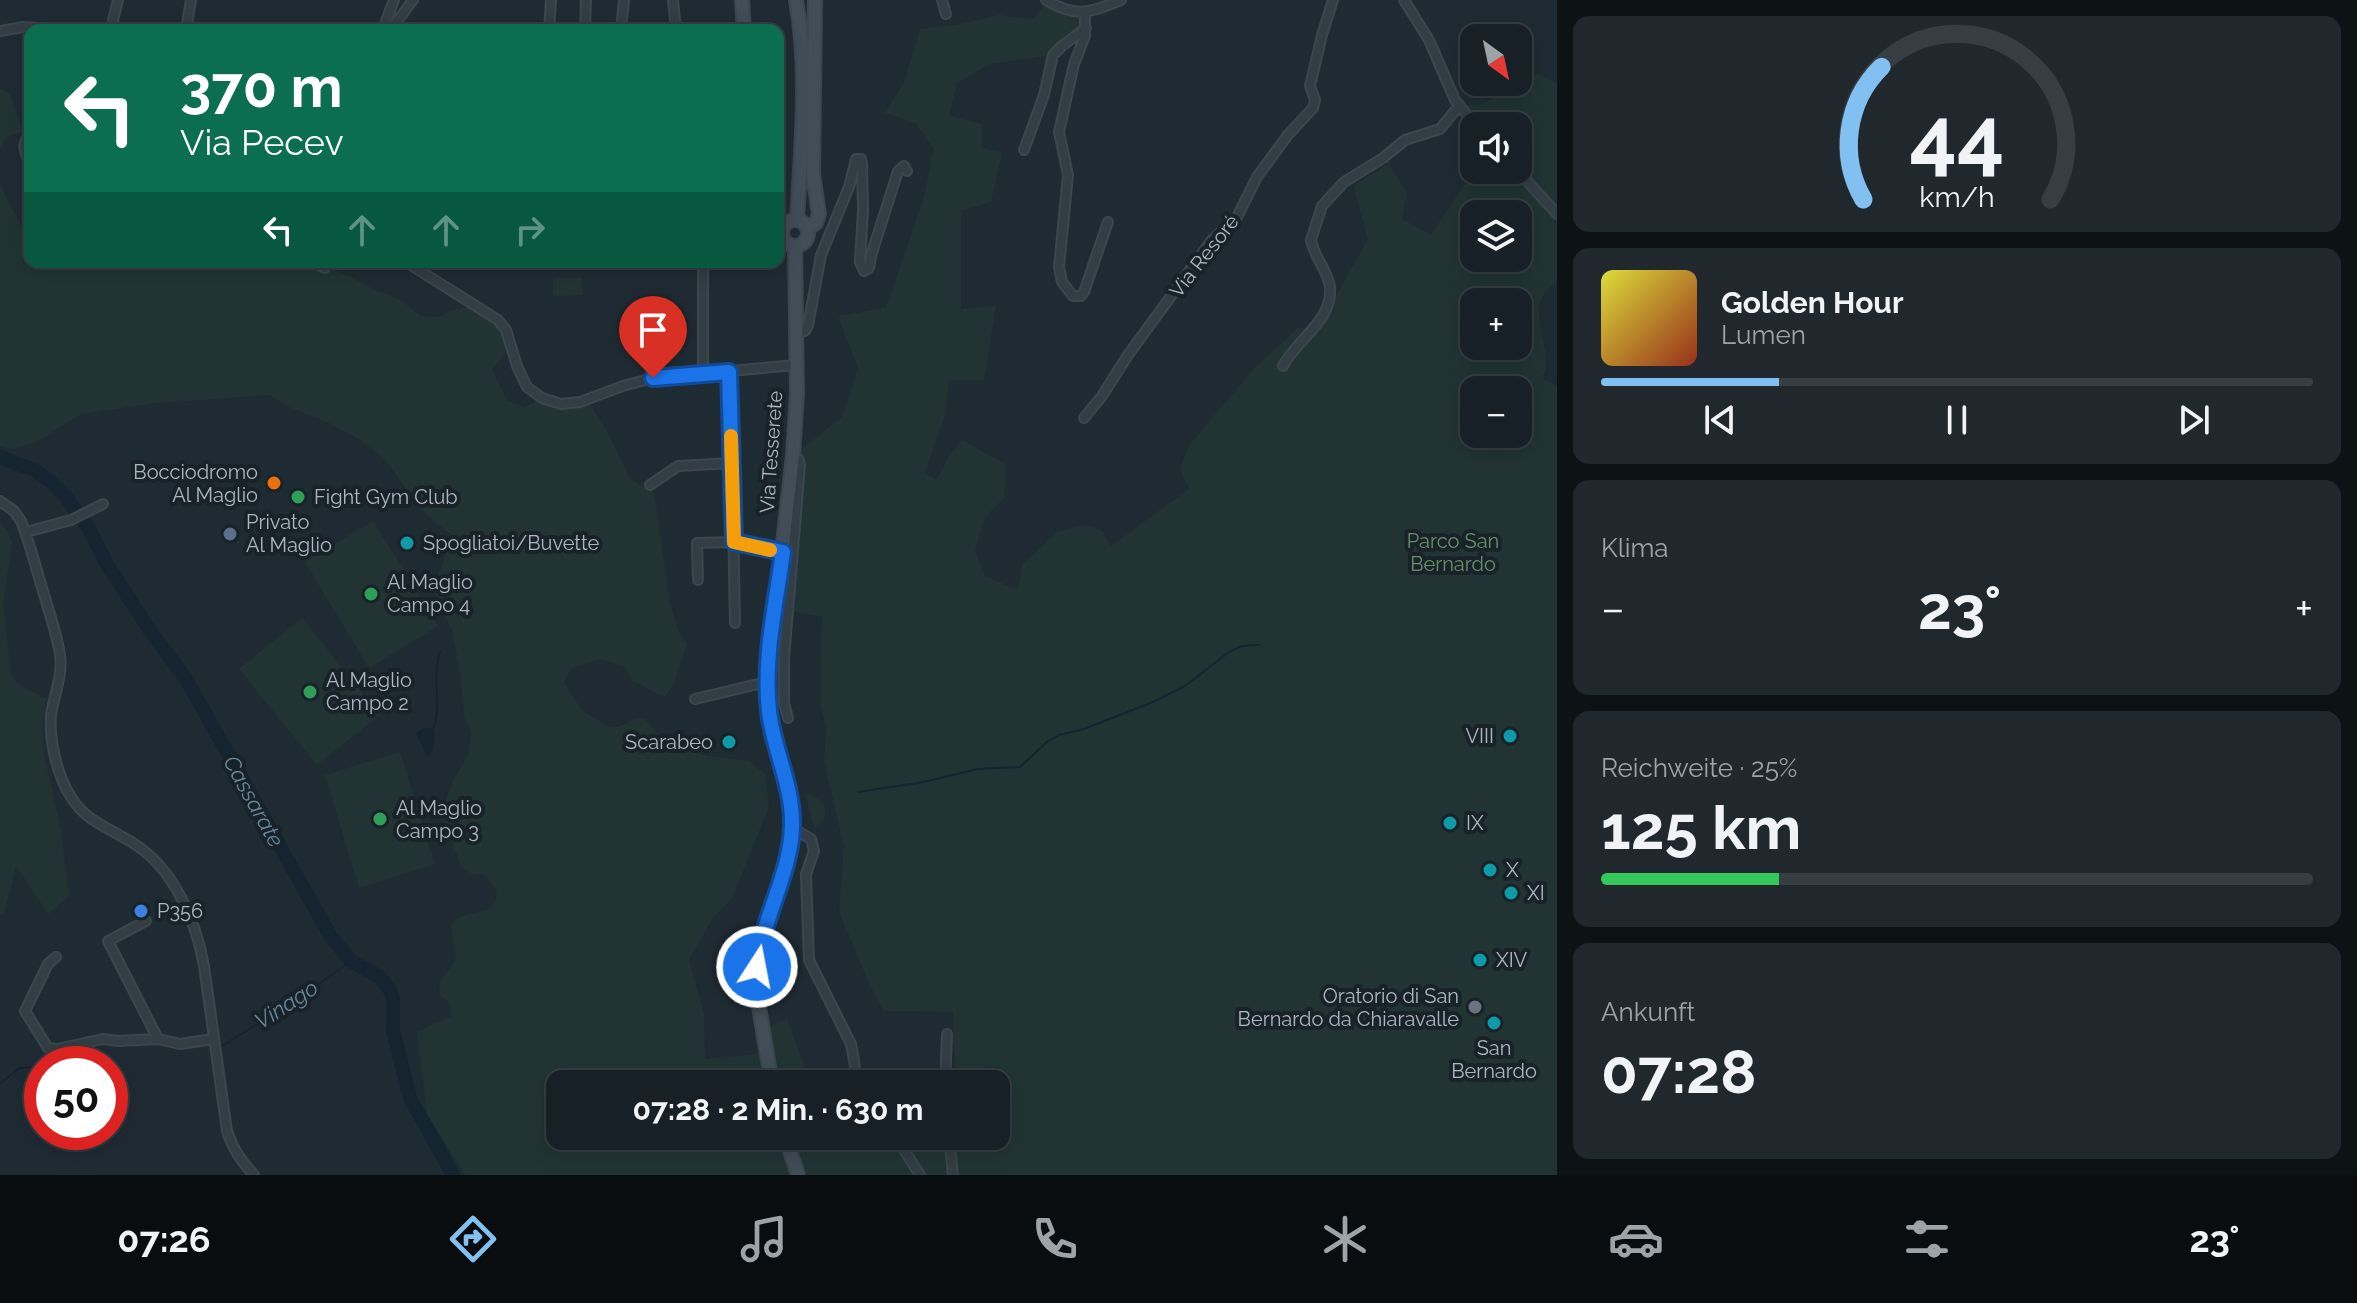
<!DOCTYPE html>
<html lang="de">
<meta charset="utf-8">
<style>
:root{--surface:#172026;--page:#20282e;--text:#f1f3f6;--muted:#9ea3a7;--line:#363e43;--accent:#81c0f1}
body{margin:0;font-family:Raleway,sans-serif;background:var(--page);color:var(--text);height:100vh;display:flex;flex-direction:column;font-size:30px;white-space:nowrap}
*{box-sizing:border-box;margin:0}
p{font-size:26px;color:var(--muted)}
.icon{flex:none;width:44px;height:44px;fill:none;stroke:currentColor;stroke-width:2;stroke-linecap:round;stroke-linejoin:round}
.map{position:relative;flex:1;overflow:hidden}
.side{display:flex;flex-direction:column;gap:16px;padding:16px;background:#0d1215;width:800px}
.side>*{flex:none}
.guide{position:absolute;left:24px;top:24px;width:760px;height:244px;border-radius:16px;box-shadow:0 4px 20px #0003,0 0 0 2px var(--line);background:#0b6e4f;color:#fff;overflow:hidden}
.needle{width:52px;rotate:147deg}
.fabs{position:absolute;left:1460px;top:24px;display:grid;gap:16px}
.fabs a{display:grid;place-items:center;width:72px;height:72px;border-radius:16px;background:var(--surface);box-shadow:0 4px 20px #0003,0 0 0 2px var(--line);font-size:40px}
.speed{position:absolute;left:24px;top:1046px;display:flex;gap:16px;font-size:40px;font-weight:700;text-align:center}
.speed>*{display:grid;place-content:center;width:104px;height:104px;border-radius:50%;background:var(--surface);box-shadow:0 4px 20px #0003,0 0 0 2px var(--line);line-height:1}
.speed .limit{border:12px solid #d22;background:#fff;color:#111}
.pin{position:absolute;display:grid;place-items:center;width:68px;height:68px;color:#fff;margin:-82px -34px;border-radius:50% 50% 50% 0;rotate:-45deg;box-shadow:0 0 8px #0007}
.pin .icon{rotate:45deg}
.me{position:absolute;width:88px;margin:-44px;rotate:11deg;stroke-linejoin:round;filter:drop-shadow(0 0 6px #0008)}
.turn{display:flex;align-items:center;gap:28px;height:168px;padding:0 24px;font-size:36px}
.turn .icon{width:104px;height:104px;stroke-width:2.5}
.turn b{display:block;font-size:56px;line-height:68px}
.lanes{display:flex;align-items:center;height:76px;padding:0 24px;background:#0003;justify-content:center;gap:40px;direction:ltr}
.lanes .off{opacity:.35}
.big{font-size:60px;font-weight:700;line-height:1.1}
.side .tile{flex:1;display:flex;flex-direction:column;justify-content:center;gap:12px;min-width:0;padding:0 28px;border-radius:16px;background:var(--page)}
.side .dial{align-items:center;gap:0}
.dial svg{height:208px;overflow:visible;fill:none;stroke:var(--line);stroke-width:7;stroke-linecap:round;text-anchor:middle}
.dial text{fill:var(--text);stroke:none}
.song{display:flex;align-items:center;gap:24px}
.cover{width:96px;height:96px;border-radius:12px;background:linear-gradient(135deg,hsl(60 70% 55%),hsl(10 70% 35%))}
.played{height:8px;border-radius:4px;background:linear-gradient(90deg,var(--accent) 25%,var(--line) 25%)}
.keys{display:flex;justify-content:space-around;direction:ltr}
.heat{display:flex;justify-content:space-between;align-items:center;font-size:44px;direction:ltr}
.charge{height:12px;border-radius:6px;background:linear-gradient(90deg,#34c759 25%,var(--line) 0)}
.trip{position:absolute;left:546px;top:1070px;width:464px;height:80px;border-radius:16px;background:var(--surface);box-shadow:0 4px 20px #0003,0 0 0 2px var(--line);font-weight:700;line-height:80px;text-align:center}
.tabs{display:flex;height:128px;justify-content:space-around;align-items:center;background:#090d0f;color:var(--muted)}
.tabs .icon{width:56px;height:56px}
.tabs .active{color:var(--accent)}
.tabs b{font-size:36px;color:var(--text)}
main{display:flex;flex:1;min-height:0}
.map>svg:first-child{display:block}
</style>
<main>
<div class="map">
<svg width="1557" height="1175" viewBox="0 0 1557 1175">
<rect width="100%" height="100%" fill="#1f2b33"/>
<path fill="#213433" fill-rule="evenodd" d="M 1048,2 L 1085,13 L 1086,28 L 1053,55 L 989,64 L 957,83 L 949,116 L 982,124 L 982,148 L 1002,153 L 991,202 L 961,211 L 961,309 L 996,306 L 984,380 L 949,380 L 945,416 L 925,472 L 936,480 L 951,453 L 962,440 L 1005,464 L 1004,498 L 985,517 L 975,550 L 985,576 L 1018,590 L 1022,565 L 1057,532 L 1086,525 L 1102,531 L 1111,546 L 1189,489 L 1180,469 L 1189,445 L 1252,371 L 1298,327 L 1315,333 L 1361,252 L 1368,240 L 1354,186 L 1389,164 L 1407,193 L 1402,219 L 1431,235 L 1464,185 L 1498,176 L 1500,170 L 1518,170 L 1518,126 L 1476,126 L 1459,106 L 1479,105 L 1538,74 L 1557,83 L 1557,282 C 1523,303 1548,336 1546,366 C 1546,370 1544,374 1543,378 L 1557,386 L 1557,1175 L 465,1175 L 427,1114 L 417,1032 L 452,1016 L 450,1003 L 440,995 L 439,984 L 456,959 L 451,925 L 462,916 L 490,909 L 496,900 L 497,890 L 483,874 L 472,874 L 461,867 L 447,827 L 444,805 L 454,779 L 469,753 L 471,732 L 464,717 L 461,678 L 452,629 L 437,602 L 436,593 L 437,578 L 453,536 L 429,517 L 411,497 L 387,461 L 359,439 L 327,422 L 289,407 L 270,395 L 156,403 L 81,414 L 36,442 L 14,449 L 0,447 L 0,185 L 25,233 L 30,235 L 30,262 L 108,262 L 116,264 L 127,262 L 229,262 L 240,267 L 275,262 L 312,262 L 352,277 L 373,289 L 401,300 L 421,316 L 439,317 L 455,310 L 473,306 C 492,321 500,324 508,348 L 492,370 L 507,400 L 525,408 L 542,398 L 590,404 L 607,431 L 629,477 L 641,486 L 654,491 L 670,604 L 679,632 L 687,644 L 673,686 L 664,697 C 653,693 645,685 633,682 L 625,666 L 600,659 L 571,668 L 564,683 L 577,703 L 584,712 L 597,719 L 606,726 L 618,727 L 639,718 L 645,719 L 657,733 L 690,751 L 707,756 L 749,761 L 765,774 L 769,807 L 732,898 L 713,918 L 689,960 L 704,1014 L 705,1059 L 757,1054 L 773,1025 L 787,1019 L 811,1084 L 560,1084 L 560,1136 L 888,1136 L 913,1147 L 956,1139 L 957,1136 L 996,1136 L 996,1084 L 955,1084 L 953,1012 L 884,1011 L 869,984 L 839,911 L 844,847 L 824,761 L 826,729 L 820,700 L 822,617 L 776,608 L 793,456 L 842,417 L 858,368 L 838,316 L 886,308 L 924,198 L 933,148 L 916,123 L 885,113 L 904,83 L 920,29 L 961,24 L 999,15 L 1033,19 ZM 1474,214 L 1518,214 L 1518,258 L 1474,258 ZM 1474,302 L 1518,302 L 1518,346 L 1474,346 ZM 1474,390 L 1518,390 L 1518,434 L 1474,434 Z
M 0,88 L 10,94 L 23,132 L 6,137 L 0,149 Z
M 553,278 L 582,278 L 582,295 L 553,296 Z
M 373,521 L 438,626 L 369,668 L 305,562 Z
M 0,522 L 8,532 L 12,543 L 3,604 L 11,675 L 20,686 L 47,699 L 42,727 L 44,754 L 61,830 L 69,896 L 48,914 L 16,866 L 4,915 L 0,915 Z
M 302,618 L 380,715 L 317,765 L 239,669 Z
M 400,752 L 435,864 L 359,888 L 325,775 Z
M 805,793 C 819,798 829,803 824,819 L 814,828 Z"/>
<path fill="#142430" d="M 423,728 L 431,728 L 435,732 L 433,751 L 428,756 L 425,753 L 416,733 Z"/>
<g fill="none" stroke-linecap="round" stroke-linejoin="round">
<path stroke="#142430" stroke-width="2" d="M 433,729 C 443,704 431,677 440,652
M 858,792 L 924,782 L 977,769 L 1020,767 L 1047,742 L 1059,735 L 1084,729 L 1153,702 L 1185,686 L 1229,652 L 1242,646 L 1259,645
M 390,990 L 396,989
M 116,1045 L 127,1046 L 141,1044
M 222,1046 L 292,1003 L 351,961
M 52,1064 L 82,1047
M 0,1084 L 19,1068 L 42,1067"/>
<path stroke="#142430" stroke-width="14" d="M 0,457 L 34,470 L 50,481 L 66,497 L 88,527 L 106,563 L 149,629 L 186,679 L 331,937 L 351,961 L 380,977 L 390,990 L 393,999 L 393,1030 L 410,1098 L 453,1175"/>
<g stroke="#3c464e" stroke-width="12">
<path id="street" d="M 673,0 L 676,30
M 942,0 L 946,14
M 1046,0 C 1075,18 1091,13 1121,0
M 1404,0 L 1429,40 L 1455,100 L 1476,126
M 1085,13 L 1085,36 L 1074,64 L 1059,132 L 1068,175 L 1059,267 L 1062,282 L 1073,296 L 1081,296 L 1084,292 L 1108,222
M 385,25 L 393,27 L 413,0
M 383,29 L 394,0
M 116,30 L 113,20 L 118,0
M 186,30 L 191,0
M 549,30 L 551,0
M 585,30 L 586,0
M 621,30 L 624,0
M 0,31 L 23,27 L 61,30
M 30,133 C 21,145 24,151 30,164
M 1024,150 L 1044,95 L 1053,55 L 1062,46 L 1086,28
M 1517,170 L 1557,214
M 312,262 L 325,268
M 406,262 L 498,320 L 506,330 L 517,366 L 527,387 L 542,398 L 561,404 L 580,402 L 623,386 L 653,378 L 796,365
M 796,333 L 805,331 L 808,326 L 821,255 L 849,187 L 856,159 L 861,159 L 862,163 L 863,210 L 860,262 L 864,271 L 869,268 L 871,256 L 898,171 L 904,166 L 907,171
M 1283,366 C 1296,340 1333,321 1330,287 C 1328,271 1314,257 1311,240 L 1322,206 L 1344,182 L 1383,158 L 1405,140 L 1440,129 L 1459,106
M 729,372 L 732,463
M 703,373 L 703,262
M 653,378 L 654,305
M 1084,418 L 1102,396 L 1128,355 L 1212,240 L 1237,217 L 1257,177 L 1287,136 L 1313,108 L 1315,100 L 1310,86 L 1322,35 L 1333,0
M 650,485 L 678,466 L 732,463 L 735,623
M 0,501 L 14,511 L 21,521 C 30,544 36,568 43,591 C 49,612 57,634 60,655 C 63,676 54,695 51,715 C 49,741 57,775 71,797 C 86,822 110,828 133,843 C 174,868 196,921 204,966 L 227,1131 C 233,1149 241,1161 254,1175
M 26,532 L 71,520 L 103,504
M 698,580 L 697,543 L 734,542 L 783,552
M 695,699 L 767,682
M 788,718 L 784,703 L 784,659 L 800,465 L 799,460 L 793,456
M 792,828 L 811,839 L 814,851 L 806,874 L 809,960 L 851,1044 L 858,1084
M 146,921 L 108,941 L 158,1039
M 56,957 L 48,964 L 25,1011 L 48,1048 L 57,1049 L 103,1039 L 118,1041 L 158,1039 L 180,1044 L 214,1039
M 945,1084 L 947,1034
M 895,1136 L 920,1175
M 949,1136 L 953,1175"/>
</g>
<g stroke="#3c464e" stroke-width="16">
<path id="secondary" d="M 742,0 L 744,30
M 796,0 C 809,73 801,147 797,220
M782 233a13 13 0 1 1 26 0a13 13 0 1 1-26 0Z
M 807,229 L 816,223 L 819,214 L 813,174 L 815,0
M 772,1084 L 759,1007 L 756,975 L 763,930 L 783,872 L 792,828 L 790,798 L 771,726 L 767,682 L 793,456 L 797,393 L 795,246
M 785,1136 L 798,1175"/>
</g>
<use href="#street" stroke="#333d44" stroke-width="8"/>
<use href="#secondary" stroke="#414d57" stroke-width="12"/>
</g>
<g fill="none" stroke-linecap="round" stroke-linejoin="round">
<g stroke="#114b97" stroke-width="20">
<path id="route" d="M 653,378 L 729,372 L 734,542 L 783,552 C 776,603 763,660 769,711 C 773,749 793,786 792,825 C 791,874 762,918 757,967"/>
</g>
<use href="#route" stroke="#1a73e8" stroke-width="14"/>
<path stroke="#f59e0b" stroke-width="14" d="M 731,436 L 734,542 L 770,550"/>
</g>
<circle fill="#e8710a" stroke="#182228" stroke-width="3" cx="274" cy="483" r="8"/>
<g fill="#2e9e5b" stroke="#182228" stroke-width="3">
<circle cx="298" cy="497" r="8"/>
<circle cx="371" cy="594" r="8"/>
<circle cx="310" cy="692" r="8"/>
<circle cx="380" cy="819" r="8"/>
</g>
<circle fill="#5c6f8a" stroke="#182228" stroke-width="3" cx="230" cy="534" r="8"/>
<g fill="#0f9aa8" stroke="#182228" stroke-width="3">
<circle cx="407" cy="543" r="8"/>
<circle cx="1510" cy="736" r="8"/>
<circle cx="729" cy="742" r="8"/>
<circle cx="1450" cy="823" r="8"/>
<circle cx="1490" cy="870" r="8"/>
<circle cx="1511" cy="893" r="8"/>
<circle cx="1480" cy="960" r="8"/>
<circle cx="1494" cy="1023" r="8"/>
</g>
<circle fill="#3f7fe0" stroke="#182228" stroke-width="3" cx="141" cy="911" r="8"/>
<circle fill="#6b7280" stroke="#182228" stroke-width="3" cx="1475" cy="1007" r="8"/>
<g text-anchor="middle" stroke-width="8" stroke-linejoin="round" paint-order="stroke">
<g font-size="20" fill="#acb8c1" stroke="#182228">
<text transform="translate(1204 256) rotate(-52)" y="7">Via Resoré</text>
<text transform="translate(771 452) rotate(-86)" y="7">Via Tesserete</text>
</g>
<g font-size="20" fill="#acb8c1" stroke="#182228" text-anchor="start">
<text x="258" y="479" text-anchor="end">Bocciodromo<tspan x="258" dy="23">Al Maglio</tspan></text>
<text x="314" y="504">Fight Gym Club</text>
<text x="246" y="529">Privato<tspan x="246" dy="23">Al Maglio</tspan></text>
<text x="423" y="550">Spogliatoi/Buvette</text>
<text x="387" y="589">Al Maglio<tspan x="387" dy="23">Campo 4</tspan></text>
<text x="326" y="687">Al Maglio<tspan x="326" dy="23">Campo 2</tspan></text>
<text x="1494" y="743" text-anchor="end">VIII</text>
<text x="713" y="749" text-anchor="end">Scarabeo</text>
<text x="396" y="815">Al Maglio<tspan x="396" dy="23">Campo 3</tspan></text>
<text x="1466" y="830">IX</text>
<text x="1506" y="877">X</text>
<text x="1527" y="900">XI</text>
<text x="157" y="918">P356</text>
<text x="1496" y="967">XIV</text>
<text x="1459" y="1003" text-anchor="end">Oratorio di San<tspan x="1459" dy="23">Bernardo da Chiaravalle</tspan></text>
<text x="1494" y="1055" text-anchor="middle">San<tspan x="1494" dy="23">Bernardo</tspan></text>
</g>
<g font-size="20" fill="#669068" stroke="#182228">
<text x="1453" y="548">Parco San<tspan x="1453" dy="23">Bernardo</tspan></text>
</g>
<g font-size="22" font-style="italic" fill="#66889f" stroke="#182228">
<text transform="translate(254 801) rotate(61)" y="8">Cassarate</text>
<text transform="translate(286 1004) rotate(-33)" y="8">Vinago</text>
</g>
</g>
</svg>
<div class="fabs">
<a><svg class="needle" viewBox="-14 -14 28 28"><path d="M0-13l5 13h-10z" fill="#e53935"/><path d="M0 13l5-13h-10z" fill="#9ea3a7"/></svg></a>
<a><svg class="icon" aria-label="sound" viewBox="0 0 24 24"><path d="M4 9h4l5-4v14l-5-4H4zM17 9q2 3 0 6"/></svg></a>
<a><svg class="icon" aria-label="layers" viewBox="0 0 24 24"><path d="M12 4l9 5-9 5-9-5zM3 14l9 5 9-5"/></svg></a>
<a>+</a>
<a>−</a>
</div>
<div class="speed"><div class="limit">50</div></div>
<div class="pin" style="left:653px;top:378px;background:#d93025"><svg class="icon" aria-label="arrive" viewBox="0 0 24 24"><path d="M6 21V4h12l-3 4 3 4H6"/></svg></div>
<svg class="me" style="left:757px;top:967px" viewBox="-20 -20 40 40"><circle r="17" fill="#1a73e8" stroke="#fff" stroke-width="3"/><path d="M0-11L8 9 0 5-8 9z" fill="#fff"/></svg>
<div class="trip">07:28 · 2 Min. · 630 m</div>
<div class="guide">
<div class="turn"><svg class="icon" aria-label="left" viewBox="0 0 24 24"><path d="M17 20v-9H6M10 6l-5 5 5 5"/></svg><div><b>370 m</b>Via Pecev</div></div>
<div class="lanes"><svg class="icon" aria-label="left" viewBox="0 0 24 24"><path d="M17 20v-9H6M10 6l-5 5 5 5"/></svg><svg class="icon off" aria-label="ahead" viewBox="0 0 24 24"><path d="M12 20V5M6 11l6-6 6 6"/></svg><svg class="icon off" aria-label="ahead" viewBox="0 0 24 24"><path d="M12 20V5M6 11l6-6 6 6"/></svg><svg class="icon off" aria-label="right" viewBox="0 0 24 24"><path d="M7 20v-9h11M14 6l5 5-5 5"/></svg></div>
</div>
</div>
<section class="side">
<div class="tile dial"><svg viewBox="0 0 100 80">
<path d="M14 69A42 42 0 1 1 86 69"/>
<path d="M14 69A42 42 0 0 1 21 18" stroke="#81c0f1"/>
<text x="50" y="56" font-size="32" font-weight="700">44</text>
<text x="50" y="72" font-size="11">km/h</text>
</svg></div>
<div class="tile">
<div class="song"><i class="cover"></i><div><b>Golden Hour</b><p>Lumen</p></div></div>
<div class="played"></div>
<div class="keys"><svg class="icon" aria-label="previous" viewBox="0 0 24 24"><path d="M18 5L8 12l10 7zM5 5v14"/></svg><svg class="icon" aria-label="pause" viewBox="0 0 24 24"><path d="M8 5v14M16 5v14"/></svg><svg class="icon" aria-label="next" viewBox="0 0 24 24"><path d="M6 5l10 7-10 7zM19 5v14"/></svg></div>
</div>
<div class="tile"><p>Klima</p>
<div class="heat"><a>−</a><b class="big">23°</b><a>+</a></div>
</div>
<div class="tile"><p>Reichweite · 25%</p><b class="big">125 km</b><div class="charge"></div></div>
<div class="tile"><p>Ankunft</p><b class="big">07:28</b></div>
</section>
</main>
<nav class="tabs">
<b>07:26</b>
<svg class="icon active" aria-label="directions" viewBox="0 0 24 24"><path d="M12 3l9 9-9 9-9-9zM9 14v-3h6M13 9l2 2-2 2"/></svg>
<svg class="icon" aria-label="music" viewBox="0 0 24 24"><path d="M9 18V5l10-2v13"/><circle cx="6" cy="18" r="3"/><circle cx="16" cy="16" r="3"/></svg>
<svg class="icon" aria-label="phone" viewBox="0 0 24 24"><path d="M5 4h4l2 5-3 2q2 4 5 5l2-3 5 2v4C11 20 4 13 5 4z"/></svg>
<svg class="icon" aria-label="climate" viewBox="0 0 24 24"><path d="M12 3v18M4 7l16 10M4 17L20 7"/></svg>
<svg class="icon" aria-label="car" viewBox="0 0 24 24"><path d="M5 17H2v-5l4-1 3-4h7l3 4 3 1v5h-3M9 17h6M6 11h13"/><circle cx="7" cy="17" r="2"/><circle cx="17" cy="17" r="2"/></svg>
<svg class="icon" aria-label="filters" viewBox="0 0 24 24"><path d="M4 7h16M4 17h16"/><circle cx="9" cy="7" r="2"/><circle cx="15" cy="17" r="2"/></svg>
<b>23°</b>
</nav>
